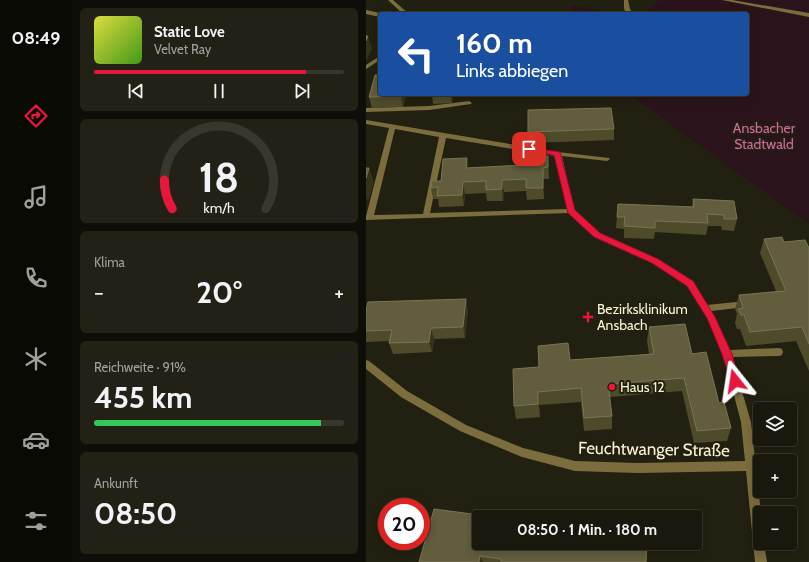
<!DOCTYPE html>
<html lang="de">
<meta charset="utf-8">
<style>
:root{--surface:#1a180c;--page:#232115;--text:#f1f3f6;--muted:#9fa09d;--line:#38372d;--accent:#e6163d}
body{margin:0;font-family:Cabin,sans-serif;background:var(--page);color:var(--text);height:100vh;display:flex;flex-direction:column;font-size:15px;white-space:nowrap}
*{box-sizing:border-box;margin:0}
p{font-size:13px;color:var(--muted)}
.icon{flex:none;width:22px;height:22px;fill:none;stroke:currentColor;stroke-width:2;stroke-linecap:round;stroke-linejoin:round}
.map{position:relative;flex:1;overflow:hidden}
.side{display:flex;flex-direction:column;gap:8px;padding:8px;background:#0e0d07;width:294px}
.side>*{flex:none}
.top-card{position:absolute;left:12px;top:12px;width:371px;height:84px;border-radius:4px;box-shadow:0 2px 10px #0003,0 0 0 1px var(--line);background:#1a4fa0;color:#fff;overflow:hidden}
.controls{position:absolute;left:387px;top:402px;display:grid;gap:8px}
.controls a{display:grid;place-items:center;width:44px;height:44px;border-radius:4px;background:var(--surface);box-shadow:0 2px 10px #0003,0 0 0 1px var(--line);font-size:20px}
.speed{position:absolute;left:12px;top:498px;display:flex;gap:8px;font-size:20px;font-weight:700;text-align:center}
.speed>*{display:grid;place-content:center;width:52px;height:52px;border-radius:50%;background:var(--surface);box-shadow:0 2px 10px #0003,0 0 0 1px var(--line);line-height:1}
.speed .limit{border:6px solid #d22;background:#fff;color:#111}
.pin{position:absolute;display:grid;place-items:center;width:34px;height:34px;color:#fff;margin:-17px;border-radius:8px;box-shadow:0 2px 6px #0006}
.me{position:absolute;width:44px;margin:-22px;rotate:345deg;stroke-linejoin:round;filter:drop-shadow(0 0 3px #0008)}
.turn{display:flex;align-items:center;gap:14px;height:84px;padding:0 12px;font-size:18px}
.turn .icon{width:52px;height:52px;stroke-width:2.5}
.turn b{display:block;font-size:28px;line-height:34px}
.big{font-size:30px;font-weight:700;line-height:1.1}
.side .tile{flex:1;display:flex;flex-direction:column;justify-content:center;gap:6px;min-width:0;padding:0 14px;border-radius:6px;background:var(--page)}
.side .dial{align-items:center;gap:0}
.dial svg{height:104px;overflow:visible;fill:none;stroke:var(--line);stroke-width:7;stroke-linecap:round;text-anchor:middle}
.dial text{fill:var(--text);stroke:none}
.song{display:flex;align-items:center;gap:12px}
.cover{width:48px;height:48px;border-radius:6px;background:linear-gradient(135deg,hsl(60 70% 55%),hsl(100 70% 35%))}
.played{height:4px;border-radius:2px;background:linear-gradient(90deg,var(--accent) 85%,var(--line) 85%)}
.keys{display:flex;justify-content:space-around;direction:ltr}
.heat{display:flex;justify-content:space-between;align-items:center;font-size:22px;direction:ltr}
.charge{height:6px;border-radius:3px;background:linear-gradient(90deg,#34c759 91%,var(--line) 0)}
.trip{position:absolute;left:106px;top:510px;width:230px;height:40px;border-radius:4px;background:var(--surface);box-shadow:0 2px 10px #0003,0 0 0 1px var(--line);font-weight:700;line-height:40px;text-align:center}
main{display:flex;flex:1;min-height:0}
.tab-bar{display:flex;flex-direction:column;width:72px;justify-content:space-around;align-items:center;background:#0a0a05;color:var(--muted)}
.tab-bar .icon{width:28px;height:28px}
.tab-bar .current{color:var(--accent)}
.tab-bar b{font-size:18px;color:var(--text)}
.map>svg:first-child{display:block}
</style>
<main>
<nav class="tab-bar">
<b>08:49</b>
<svg class="icon current" aria-label="directions" viewBox="0 0 24 24"><path d="M12 3l9 9-9 9-9-9zM9 14v-3h6M13 9l2 2-2 2"/></svg>
<svg class="icon" aria-label="music" viewBox="0 0 24 24"><path d="M9 18V5l10-2v13"/><circle cx="6" cy="18" r="3"/><circle cx="16" cy="16" r="3"/></svg>
<svg class="icon" aria-label="phone" viewBox="0 0 24 24"><path d="M5 4h4l2 5-3 2q2 4 5 5l2-3 5 2v4C11 20 4 13 5 4z"/></svg>
<svg class="icon" aria-label="climate" viewBox="0 0 24 24"><path d="M12 3v18M4 7l16 10M4 17L20 7"/></svg>
<svg class="icon" aria-label="car" viewBox="0 0 24 24"><path d="M5 17H2v-5l4-1 3-4h7l3 4 3 1v5h-3M9 17h6M6 11h13"/><circle cx="7" cy="17" r="2"/><circle cx="17" cy="17" r="2"/></svg>
<svg class="icon" aria-label="filters" viewBox="0 0 24 24"><path d="M4 7h16M4 17h16"/><circle cx="9" cy="7" r="2"/><circle cx="15" cy="17" r="2"/></svg>
</nav>
<section class="side">
<div class="tile">
<div class="song"><i class="cover"></i><div><b>Static Love</b><p>Velvet Ray</p></div></div>
<div class="played"></div>
<div class="keys"><svg class="icon" aria-label="previous" viewBox="0 0 24 24"><path d="M18 5L8 12l10 7zM5 5v14"/></svg><svg class="icon" aria-label="pause" viewBox="0 0 24 24"><path d="M8 5v14M16 5v14"/></svg><svg class="icon" aria-label="next" viewBox="0 0 24 24"><path d="M6 5l10 7-10 7zM19 5v14"/></svg></div>
</div>
<div class="tile dial"><svg viewBox="0 0 100 80">
<path d="M14 69A42 42 0 1 1 86 69"/>
<path d="M14 69A42 42 0 0 1 8 47" stroke="#e6163d"/>
<text x="50" y="56" font-size="32" font-weight="700">18</text>
<text x="50" y="72" font-size="11">km/h</text>
</svg></div>
<div class="tile"><p>Klima</p>
<div class="heat"><a>−</a><b class="big">20°</b><a>+</a></div>
</div>
<div class="tile"><p>Reichweite · 91%</p><b class="big">455 km</b><div class="charge"></div></div>
<div class="tile"><p>Ankunft</p><b class="big">08:50</b></div>
</section>
<div class="map">
<svg width="443" height="562" viewBox="0 0 443 562">
<rect width="100%" height="100%" fill="#222010"/>
<path fill="#2b131b" d="M 292,0 L 443,0 L 443,224 L 263,94 L 381,94 L 381,14 L 280,14 Z
M 205,5 L 250,14 L 206,14 Z"/>
<g fill="none" stroke-linecap="round" stroke-linejoin="round">
<path fill="#7c6d3f" fill-rule="evenodd" d="M 22,0 L 27,0 L 43,14 L 37,14 Z
M 356,0 L 366,0 L 443,13 L 443,17 Z
M 0,10 L 14,13 L 16,14 L 14,14 L 14,17 L 0,14 Z
M 14,56 L 14,60 L 0,69 L 0,65 Z
M 103,101 L 106,103 L 105,104 L 63,110 L 0,112 L 0,108 L 63,106 Z
M 0,120 L 192,152 L 243,158 L 244,159 L 241,161 L 196,156 L 208,210 L 234,233 L 292,259 L 327,282 L 341,305 L 380,301 L 383,302 L 384,304 L 383,306 L 380,307 L 345,311 L 364,350 L 413,348 L 416,349 L 417,352 L 416,355 L 413,356 L 366,357 L 385,422 L 395,513 L 394,513 L 394,543 L 398,543 L 401,562 L 389,562 L 380,471 L 271,473 L 209,471 L 156,457 L 94,431 L 35,397 L 0,369 L 0,360 L 3,361 L 41,391 L 100,425 L 157,448 L 209,461 L 271,463 L 379,461 L 375,422 L 357,354 L 341,318 L 321,286 L 286,263 L 228,237 L 203,213 L 0,220 L 0,216 L 23,128 L 0,124 ZM 29,129 L 73,137 L 57,214 L 8,215 ZM 80,138 L 189,156 L 201,209 L 64,213 Z"/>
<path fill="#7c6d3f" fill-rule="evenodd" d="M 258,0 L 262,0 L 264,9 L 267,14 L 261,14 L 258,9 Z"/>
</g>
<path fill="#4e4b2b" d="M 14,94 L 87,94 L 86,103 L 67,104 L 66,95 L 40,96 L 37,107 L 6,108 L 3,97 Z
M 248,129 L 248,140 L 163,143 L 162,132 Z
M 182,156 L 183,179 L 177,179 L 178,199 L 161,200 L 160,191 L 138,192 L 137,201 L 121,201 L 120,193 L 99,194 L 98,206 L 73,207 L 72,199 L 67,199 L 65,188 L 75,181 L 101,158 L 102,168 L 159,165 Z
M 327,199 L 371,219 L 368,231 L 356,230 L 355,226 L 342,226 L 340,235 L 289,232 L 288,239 L 258,238 L 258,229 L 250,228 L 252,204 L 326,207 Z
M 398,239 L 418,242 L 443,248 L 443,371 L 430,341 L 380,346 L 374,329 L 371,329 L 369,323 L 371,314 L 369,309 L 373,295 L 410,291 L 394,253 Z
M 0,310 L 102,310 L 99,338 L 68,339 L 66,352 L 27,354 L 23,343 L 23,341 L 0,342 Z
M 283,327 L 326,354 L 353,403 L 365,428 L 361,441 L 328,443 L 316,391 L 244,397 L 246,416 L 246,429 L 218,431 L 215,402 L 173,405 L 174,417 L 150,419 L 148,406 L 173,367 L 204,360 L 283,354 L 281,341 Z
M 68,509 L 280,562 L 53,562 Z"/>
<path fill="#353218" d="M 2,36 L 6,49 L 0,61 L 0,41 Z
M 35,94 L 39,94 L 40,96 L 37,107 L 35,96 Z
M 84,94 L 87,94 L 86,103 Z
M 101,158 L 102,170 L 100,168 Z
M 3,168 L 8,182 L 2,202 L 0,197 L 0,178 Z
M 136,180 L 138,192 L 137,201 L 136,189 Z
M 97,182 L 99,194 L 98,206 L 96,195 Z
M 100,299 L 102,310 L 99,338 L 97,327 Z
M 65,328 L 68,339 L 66,352 L 63,342 Z
M 114,556 L 117,562 L 113,562 Z"/>
<path fill="#615d3d" stroke="#797555" d="M 0,36 L 2,36 L 0,41 Z
M 9,75 L 14,75 L 14,94 L 35,94 L 35,96 L 3,97 Z
M 245,108 L 248,129 L 162,132 L 162,110 Z
M 182,156 L 182,167 L 177,168 L 177,188 L 160,188 L 160,179 L 136,180 L 136,189 L 120,190 L 120,181 L 97,182 L 96,195 L 71,196 L 72,187 L 65,188 L 66,181 L 75,181 L 77,159 L 101,158 L 100,168 L 159,165 L 159,157 Z
M 0,168 L 3,168 L 0,178 Z
M 327,199 L 368,201 L 371,219 L 358,219 L 358,215 L 341,214 L 342,223 L 289,221 L 289,228 L 258,226 L 259,217 L 251,217 L 252,204 L 328,207 Z
M 416,237 L 418,242 L 439,240 L 443,248 L 443,344 L 436,327 L 384,332 L 378,315 L 375,315 L 372,309 L 377,308 L 373,295 L 420,291 L 398,239 Z
M 100,299 L 97,327 L 65,328 L 63,342 L 23,343 L 26,330 L 0,331 L 0,310 L 2,302 Z
M 319,324 L 326,354 L 340,352 L 353,403 L 358,402 L 365,428 L 331,431 L 318,378 L 242,384 L 246,416 L 218,418 L 215,388 L 172,392 L 172,404 L 148,406 L 147,369 L 173,367 L 172,346 L 202,343 L 204,360 L 288,354 L 283,327 Z
M 68,509 L 129,517 L 113,517 L 113,543 L 281,543 L 280,562 L 135,562 L 135,559 L 114,556 L 113,562 L 53,562 Z"/>
<path fill="#e6163d" stroke="#960e28" d="M 160,147 L 194,152 L 209,210 L 234,233 L 292,259 L 327,281 L 349,317 L 366,354 L 374,381 L 372,384 L 369,386 L 365,384 L 356,354 L 341,318 L 321,286 L 286,263 L 228,237 L 202,213 L 188,155 L 160,151 Z"/>
<g fill="#e6163d" stroke="#222010" stroke-width="1.5">
<path d="M220 311h4v4h4v4h-4v4h-4v-4h-4v-4h4z"/>
<circle cx="246" cy="387" r="4"/>
</g>
<g text-anchor="middle" stroke-width="4" stroke-linejoin="round" paint-order="stroke">
<g font-size="14" fill="#d467a2" stroke="#222010">
<text x="398" y="133">Ansbacher<tspan x="398" dy="16">Stadtwald</tspan></text>
</g>
<g font-size="14" fill="#fbf4d4" stroke="#222010" text-anchor="start">
<text x="231" y="314">Bezirksklinikum<tspan x="231" dy="16">Ansbach</tspan></text>
<text x="254" y="392">Haus 12</text>
</g>
<g font-size="17" fill="#fbf4d4" stroke="#222010">
<text transform="translate(288 449) rotate(1)" y="6">Feuchtwanger Straße</text>
</g>
</g>
</svg>
<div class="controls">
<a><svg class="icon" aria-label="layers" viewBox="0 0 24 24"><path d="M12 4l9 5-9 5-9-5zM3 14l9 5 9-5"/></svg></a>
<a>+</a>
<a>−</a>
</div>
<div class="speed"><div class="limit">20</div></div>
<div class="pin" style="left:163px;top:149px;background:#d93025"><svg class="icon" aria-label="arrive" viewBox="0 0 24 24"><path d="M6 21V4h12l-3 4 3 4H6"/></svg></div>
<svg class="me" style="left:369px;top:381px" viewBox="-20 -20 40 40"><path d="M0-17L14 15 0 8-14 15z" fill="#e6163d" stroke="#fff" stroke-width="4"/></svg>
<div class="trip">08:50 · 1 Min. · 180 m</div>
<div class="top-card">
<div class="turn"><svg class="icon" aria-label="left" viewBox="0 0 24 24"><path d="M17 20v-9H6M10 6l-5 5 5 5"/></svg><div><b>160 m</b>Links abbiegen</div></div>
</div>
</div>
</main>
